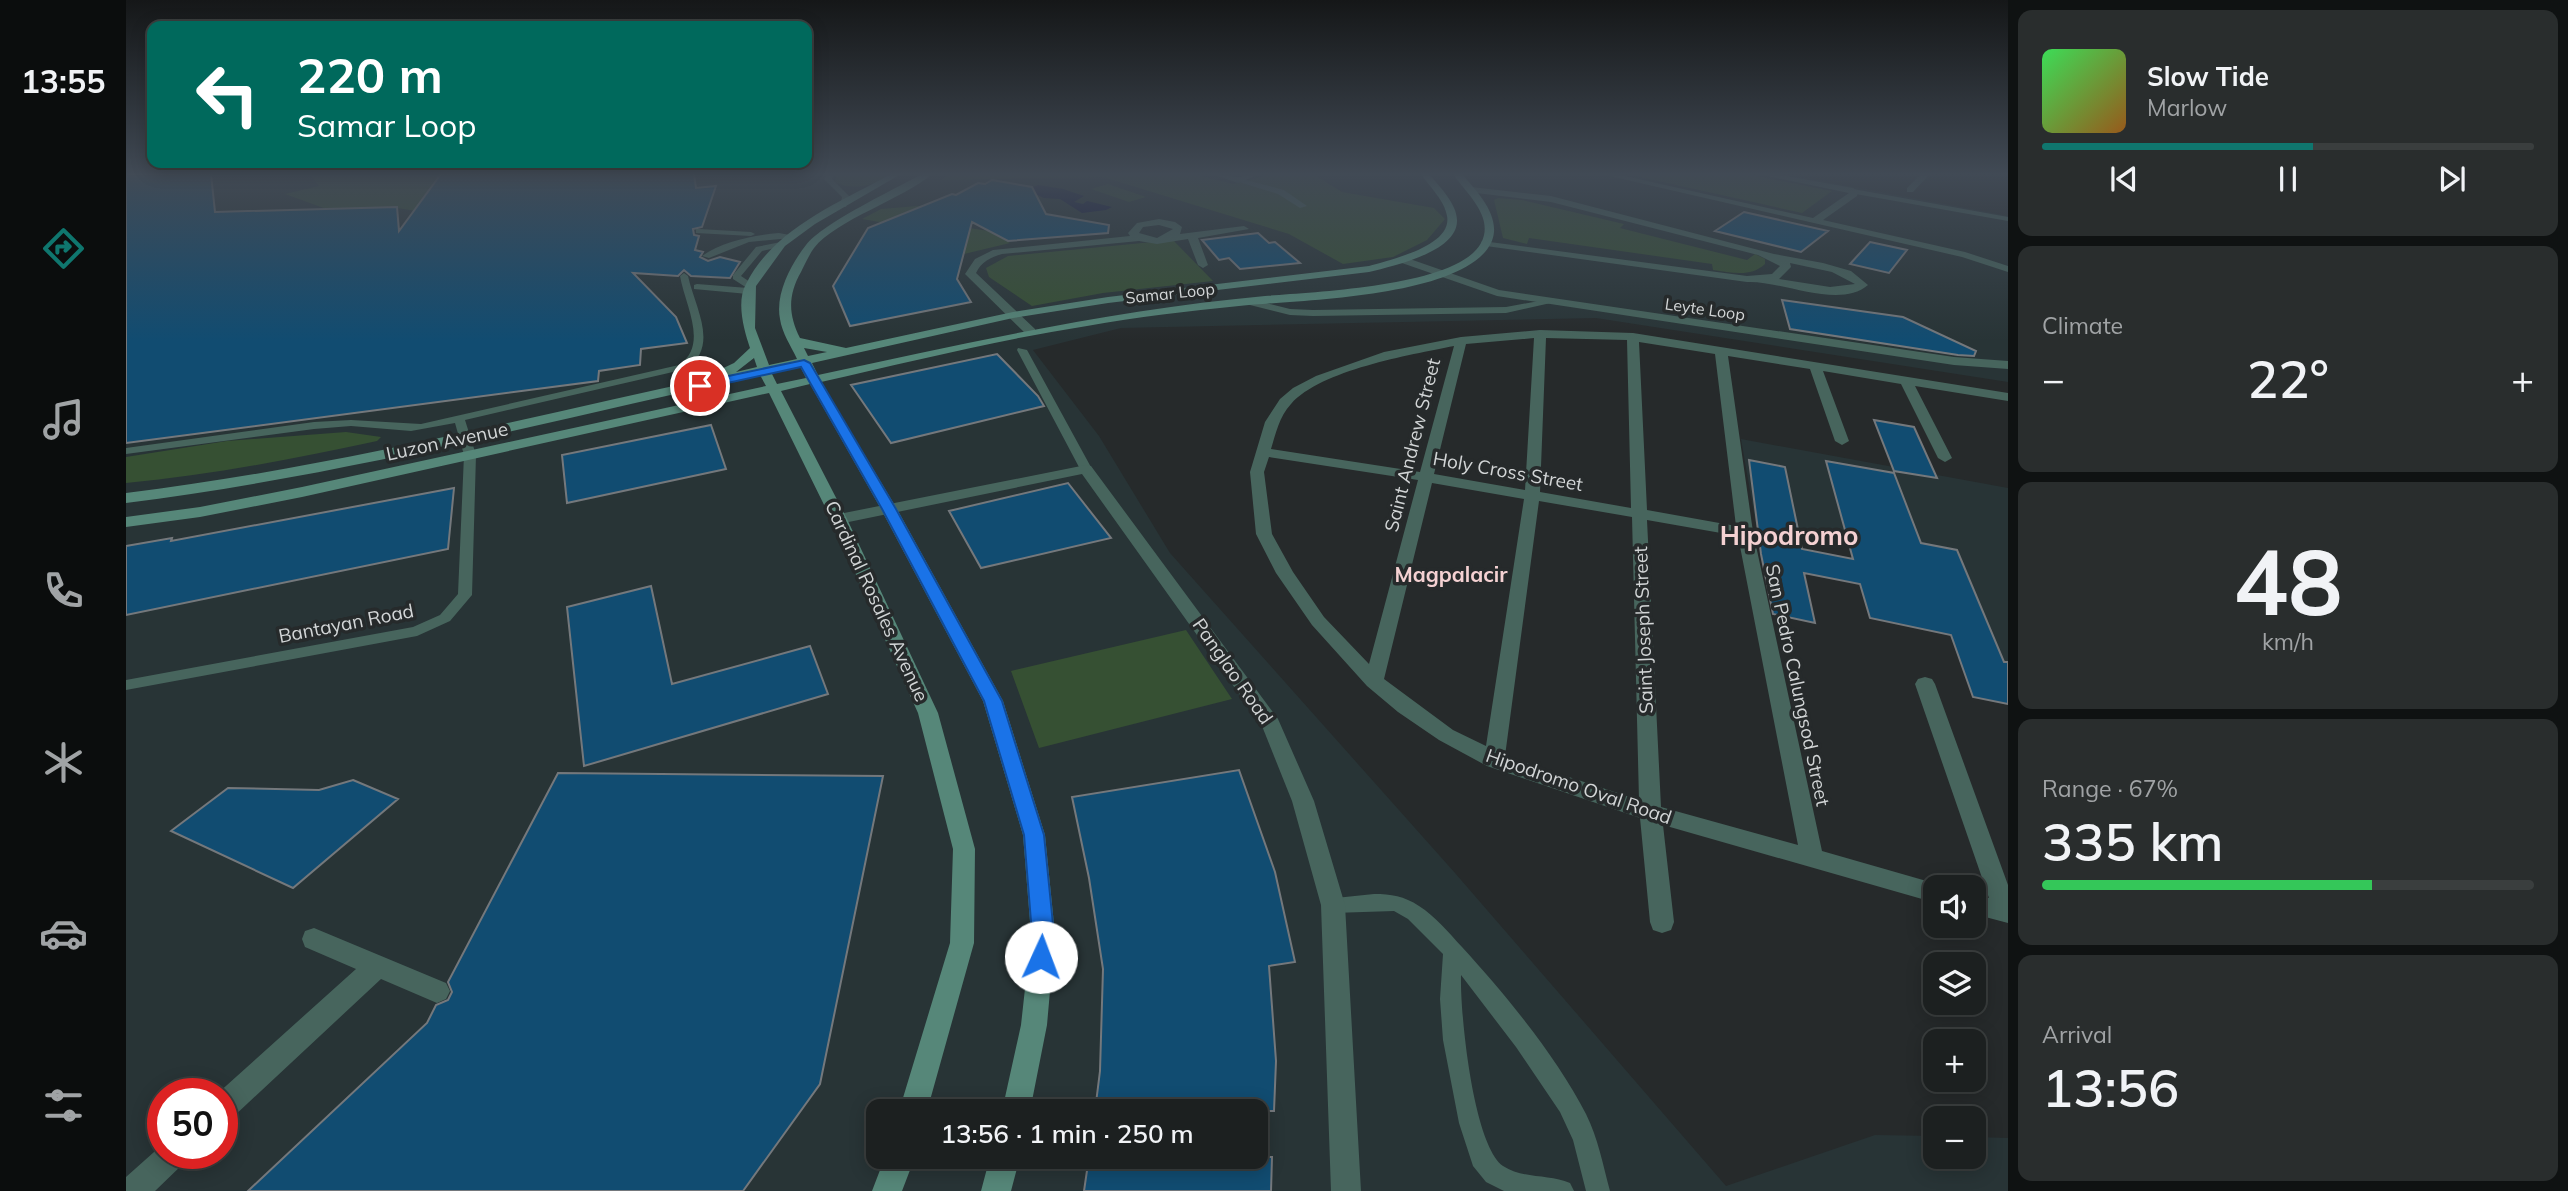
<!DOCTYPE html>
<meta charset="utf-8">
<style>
:root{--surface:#1c2020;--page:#292d2d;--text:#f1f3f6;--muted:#a0a3a5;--line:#3a3e3e;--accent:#0f766e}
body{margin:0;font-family:Mulish,sans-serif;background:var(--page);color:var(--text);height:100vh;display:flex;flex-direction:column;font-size:26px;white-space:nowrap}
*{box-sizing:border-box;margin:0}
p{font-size:23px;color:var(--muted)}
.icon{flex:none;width:38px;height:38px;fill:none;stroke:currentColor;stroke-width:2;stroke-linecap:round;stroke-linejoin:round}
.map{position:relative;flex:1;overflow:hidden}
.sheet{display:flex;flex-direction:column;gap:10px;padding:10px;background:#0f1212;width:560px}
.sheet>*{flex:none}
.guide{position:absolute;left:21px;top:21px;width:665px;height:147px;border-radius:14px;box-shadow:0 4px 18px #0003,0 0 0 2px var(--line);background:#00695c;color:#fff;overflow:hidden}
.buttons{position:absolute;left:1797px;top:875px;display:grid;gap:14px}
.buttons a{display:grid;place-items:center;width:63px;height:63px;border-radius:14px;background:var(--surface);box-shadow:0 4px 18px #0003,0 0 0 2px var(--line);font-size:35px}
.speed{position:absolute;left:21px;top:1078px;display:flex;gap:14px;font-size:35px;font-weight:700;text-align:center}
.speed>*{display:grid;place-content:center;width:91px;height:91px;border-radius:50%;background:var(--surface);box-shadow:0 4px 18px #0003,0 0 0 2px var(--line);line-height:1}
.speed .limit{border:10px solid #d22;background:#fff;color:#111}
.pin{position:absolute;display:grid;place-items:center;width:60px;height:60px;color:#fff;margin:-30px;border:4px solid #fff;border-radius:50%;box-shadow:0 2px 7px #0007}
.me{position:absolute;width:77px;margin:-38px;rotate:2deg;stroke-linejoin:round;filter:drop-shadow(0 0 5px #0008)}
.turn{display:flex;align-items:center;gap:24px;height:147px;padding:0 35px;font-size:32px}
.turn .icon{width:91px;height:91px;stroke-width:2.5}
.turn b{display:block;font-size:49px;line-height:60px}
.big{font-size:52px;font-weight:600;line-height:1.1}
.sheet .widget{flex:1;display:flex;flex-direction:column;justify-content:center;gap:10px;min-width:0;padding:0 24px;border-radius:14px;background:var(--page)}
.sheet .dial{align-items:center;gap:0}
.dial b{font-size:91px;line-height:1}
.song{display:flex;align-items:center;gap:21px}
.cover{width:84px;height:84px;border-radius:10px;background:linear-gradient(135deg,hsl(130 70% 55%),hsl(30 70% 35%))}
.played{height:7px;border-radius:4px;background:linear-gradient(90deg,var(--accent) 55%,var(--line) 55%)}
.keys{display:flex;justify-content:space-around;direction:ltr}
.heat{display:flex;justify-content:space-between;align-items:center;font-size:38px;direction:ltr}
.charge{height:10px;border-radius:5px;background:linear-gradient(90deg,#34c759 67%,var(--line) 0)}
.trip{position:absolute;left:740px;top:1099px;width:402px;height:70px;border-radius:14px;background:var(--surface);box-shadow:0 4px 18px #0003,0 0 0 2px var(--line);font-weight:600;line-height:70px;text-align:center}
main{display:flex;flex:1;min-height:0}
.tab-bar{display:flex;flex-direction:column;width:126px;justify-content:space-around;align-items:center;background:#0b0d0d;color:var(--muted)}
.tab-bar .icon{width:49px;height:49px}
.tab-bar .on{color:var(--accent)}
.tab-bar b{font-size:32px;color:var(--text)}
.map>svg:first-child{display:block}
</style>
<main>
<nav class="tab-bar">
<b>13:55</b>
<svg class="icon on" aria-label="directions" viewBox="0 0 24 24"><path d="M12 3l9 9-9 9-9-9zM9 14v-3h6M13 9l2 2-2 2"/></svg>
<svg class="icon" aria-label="music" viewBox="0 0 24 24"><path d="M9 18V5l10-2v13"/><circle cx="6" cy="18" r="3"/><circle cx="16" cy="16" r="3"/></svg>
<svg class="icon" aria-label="phone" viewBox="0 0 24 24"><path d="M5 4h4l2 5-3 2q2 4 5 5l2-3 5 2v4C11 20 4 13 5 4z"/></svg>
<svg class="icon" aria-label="climate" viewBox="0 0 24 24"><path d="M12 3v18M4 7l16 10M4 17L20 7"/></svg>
<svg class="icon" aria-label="car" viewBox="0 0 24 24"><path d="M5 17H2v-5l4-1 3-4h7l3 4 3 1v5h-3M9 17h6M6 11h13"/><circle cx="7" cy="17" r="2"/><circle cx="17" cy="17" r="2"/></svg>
<svg class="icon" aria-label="filters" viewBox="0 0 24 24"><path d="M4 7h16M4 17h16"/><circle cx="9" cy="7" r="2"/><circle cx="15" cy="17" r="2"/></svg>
</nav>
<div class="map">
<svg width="1882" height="1191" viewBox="0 0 1882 1191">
<rect width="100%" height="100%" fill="#262a2b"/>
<path fill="#283436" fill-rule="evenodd" d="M 0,174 L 1659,174 L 1882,216 L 1882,382 L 1470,318 L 995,328 L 907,350 L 973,436 L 1044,553 L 1329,873 L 1600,1186 L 1749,1135 L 1809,1136 L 1810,1157 L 1848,1157 L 1848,1137 L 1882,1138 L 1882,1191 L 0,1191 ZM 37,1094 L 96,1094 L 96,1153 L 37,1153 ZM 752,1111 L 1130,1111 L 1130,1157 L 752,1157 Z
M 1615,439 L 1882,488 L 1882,704 L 1847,697 L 1824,635 L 1744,618 L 1721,543 L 1630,525 Z"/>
<path fill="#365033" d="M 183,174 L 315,174 L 346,177 L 356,174 L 375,174 L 398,177 L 303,213 L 265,207 L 206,211 L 159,194 L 193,186 Z
M 714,174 L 763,174 C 751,186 724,191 709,182 L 710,176 Z
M 823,174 L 1066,174 L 1108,184 L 1145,174 L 1187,174 L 1216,192 L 1308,208 L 1319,219 L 1301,240 L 1267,257 L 1217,264 L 1163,234 L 977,177 L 816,180 Z
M 1501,174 L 1620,174 L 1706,191 L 1676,213 Z
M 982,184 L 1020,197 L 1003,202 L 965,189 Z
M 1372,198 L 1396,200 L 1498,224 L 1494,228 L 1621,260 L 1629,254 L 1639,259 L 1639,264 C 1624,278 1605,272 1587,270 L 1586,264 L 1403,238 L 1401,244 L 1377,238 L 1368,200 Z
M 803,205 L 803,222 L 863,231 L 884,243 L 838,254 L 805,251 L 812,232 L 736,219 L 755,209 Z
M 1047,240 L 1087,281 L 977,293 L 906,306 L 863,277 L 860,268 L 882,256 Z
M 220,432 L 255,437 L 251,441 C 168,459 84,475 0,483 L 0,457 L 101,441 Z
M 1060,630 L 1106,699 L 913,748 L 885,671 Z"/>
<path fill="#0e103c" d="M 912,185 L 937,189 L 958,196 L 948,202 L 957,204 L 961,201 L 986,207 L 980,210 L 956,213 L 934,199 L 918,198 L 900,190 Z"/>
<path fill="#114c71" stroke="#74787c" stroke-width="2" d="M 0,174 L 85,174 L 89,212 L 271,207 L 273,231 L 315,174 L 568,174 L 570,188 L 590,186 L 576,227 L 567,229 L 568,235 L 573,236 L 569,250 L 577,252 L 574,257 L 582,261 L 594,257 L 614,262 L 604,278 L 565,276 L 558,270 L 552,276 L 507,273 L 550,317 L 561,343 L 515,349 L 514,365 L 473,371 L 472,381 L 0,443 Z
M 866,180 L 906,187 L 920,214 L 983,225 L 982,233 L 882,241 L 846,222 L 831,279 L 845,302 L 724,326 L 707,286 L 742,228 L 826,194 L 830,195 L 852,183 L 859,184 Z
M 1618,212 L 1702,231 L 1675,252 L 1589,231 Z
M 1132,233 L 1143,243 L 1149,242 L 1174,263 L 1114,269 L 1103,258 L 1093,260 L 1076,240 Z
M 1744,242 L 1781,250 L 1763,273 L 1724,264 Z
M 1656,300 L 1777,317 L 1850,351 L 1848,356 L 1832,355 L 1664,329 Z
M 871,354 L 912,396 L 918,406 L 765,443 L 725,385 Z
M 1748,420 L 1788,427 L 1811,478 L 1768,471 Z
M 585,425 L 600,469 L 441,503 L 436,455 Z
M 1623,460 L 1659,467 L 1676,549 L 1727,559 L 1700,461 L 1768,473 L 1795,543 L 1831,550 L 1878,662 L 1882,662 L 1882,704 L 1847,697 L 1825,635 L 1744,618 L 1734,584 L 1678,573 L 1689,623 L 1647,614 L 1635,554 Z
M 942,483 L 985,538 L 855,568 L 823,511 Z
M 328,488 L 322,549 L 0,615 L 0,546 L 46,538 L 45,541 Z
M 525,586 L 546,684 L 684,646 L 702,694 L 458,766 L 441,607 Z
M 1113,770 L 1149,872 L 1169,962 L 1143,966 L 1150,1061 L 1148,1111 L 969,1111 L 974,1071 L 977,969 L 963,878 L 946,797 Z
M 432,773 L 757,776 L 694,1084 L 617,1191 L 122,1191 L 301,1023 L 310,1005 L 322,1000 L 326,992 L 322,982 Z
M 227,780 L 272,799 L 167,888 L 45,831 L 102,788 L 193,790 Z
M 963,1157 L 1146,1157 L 1145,1191 L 958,1191 Z"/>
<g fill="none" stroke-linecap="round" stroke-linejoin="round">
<path fill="#47655d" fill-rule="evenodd" d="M 702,174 L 708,174 L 706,179 L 724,197 L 720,207 L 714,207 L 716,197 L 698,179 Z
M 1112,178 L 1158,190 L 1181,206 L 1174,208 L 1152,194 L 1110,181 Z
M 1727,189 L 1882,217 L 1882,221 L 1724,193 Z
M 573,229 L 625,232 L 629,234 L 625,236 L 570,233 L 570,229 Z
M 653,233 L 669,236 L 665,238 L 623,242 L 583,258 L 576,256 C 597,241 628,235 653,233 Z
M 655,242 L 659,244 L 658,246 L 636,251 L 615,276 L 627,284 L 627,288 L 621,288 L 607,279 L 607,275 L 630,247 Z
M 558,273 L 562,276 C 569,308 594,346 560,369 L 339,420 L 350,455 L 346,595 L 324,621 L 291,636 L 0,690 L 0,680 L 287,627 L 314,615 L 332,594 L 338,455 L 329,423 L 285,431 L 225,426 L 188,429 L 0,454 L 0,448 L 188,422 L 225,420 L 295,424 L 553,365 C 583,345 559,305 554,276 Z
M 571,284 L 622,288 L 626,291 L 622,294 L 568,289 L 568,285 Z
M 1123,299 L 1164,309 L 1187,310 L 1380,307 L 1424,299 L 1429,302 L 1380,313 L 1187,316 L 1164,315 L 1120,304 L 1118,302 Z
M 892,348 L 901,350 L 966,469 L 964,472 L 956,472 L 954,469 L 891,350 Z
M 1248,894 C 1265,894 1278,896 1293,906 C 1309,916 1323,933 1336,947 C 1379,994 1431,1057 1460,1114 C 1472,1138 1477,1165 1484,1191 L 1460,1191 L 1447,1140 L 1434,1112 L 1390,1047 L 1335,975 C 1334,1013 1347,1144 1377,1166 C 1397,1179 1423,1174 1444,1183 L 1448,1191 L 1378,1191 L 1360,1182 L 1347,1166 L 1333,1123 L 1317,1040 L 1314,999 L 1317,954 L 1282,919 L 1268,911 L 1207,913 L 1200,911 L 1197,905 L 1200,899 Z"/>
<path fill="#47655d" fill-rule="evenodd" d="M 1086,174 L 1112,177 L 1134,174 L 1112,183 Z
M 1475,174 L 1490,174 L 1687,218 L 1723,193 L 1631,174 L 1649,174 L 1727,188 L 1732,191 L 1731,196 L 1697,220 L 1839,252 L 1882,266 L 1882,272 L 1836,257 Z
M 1795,174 L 1804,174 L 1787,192 L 1781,192 L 1781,188 Z
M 1345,187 L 1425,196 L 1648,254 L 1697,263 L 1725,271 L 1742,285 C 1713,310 1654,280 1621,282 L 1360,246 L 1355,243 L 1356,241 L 1621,276 L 1646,274 L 1654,266 L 1632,255 L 1425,202 L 1342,192 L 1342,188 ZM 1664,263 L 1706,272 L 1729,284 L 1704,287 L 1653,279 L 1665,267 Z
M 1033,219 L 1049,222 L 1056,227 L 1054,234 L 1118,226 L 1123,229 L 1072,238 L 1082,265 L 1077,268 L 1072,265 L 1062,239 L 1031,244 L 1013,241 L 876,254 C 865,257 855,262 850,273 L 909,329 L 909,335 L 901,335 L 839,274 L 849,259 L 867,250 L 1004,236 L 1002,233 L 1011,223 ZM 1033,225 L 1047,229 L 1031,238 L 1013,233 L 1017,227 Z
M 1273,258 L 1281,258 L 1373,290 L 1828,357 L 1882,361 L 1882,369 L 1828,365 L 1371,296 L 1273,262 Z
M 1414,330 L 1507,333 L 1882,393 L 1882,401 L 1789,386 L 1826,458 L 1819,462 L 1812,458 L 1775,384 L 1697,371 L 1723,441 L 1716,445 L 1709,441 L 1684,369 L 1602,356 L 1627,532 L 1696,851 L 1818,886 L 1810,887 L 1810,903 L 1537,825 L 1548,922 L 1545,930 L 1536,933 L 1527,930 L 1524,922 L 1514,818 L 1361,766 L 1313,740 L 1272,712 L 1241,686 L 1186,625 L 1150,573 L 1130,534 L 1124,472 L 1139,422 L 1154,399 L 1167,388 L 1190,376 L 1258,352 L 1335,337 ZM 1408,338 L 1399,490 L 1308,474 L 1340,344 ZM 1420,338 L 1501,340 L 1505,508 L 1414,492 ZM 1513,342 L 1589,354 L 1610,526 L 1521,510 ZM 1328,346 L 1294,472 L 1145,449 C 1150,433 1153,417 1165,404 C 1195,370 1283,355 1328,346 ZM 1143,457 L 1292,480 L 1243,664 L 1198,617 L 1167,572 L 1146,534 L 1138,472 ZM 1306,483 L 1398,499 L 1360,746 L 1327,730 L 1258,679 ZM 1413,501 L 1506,517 L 1513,800 L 1379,756 ZM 1521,520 L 1612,536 L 1672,845 L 1535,807 Z
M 960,465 L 965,466 L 1152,719 L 1188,801 L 1219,905 L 1235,1191 L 1205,1191 L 1195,905 L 1166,801 L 1136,726 L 956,474 L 713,524 L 705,519 L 713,514 Z
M 1799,677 L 1806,679 L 1809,684 L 1882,885 L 1882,923 L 1848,914 L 1848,894 L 1863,898 L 1789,684 L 1792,679 Z
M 188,928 L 320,983 L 324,991 L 320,999 L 311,1003 L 255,979 L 106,1118 L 96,1122 L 96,1094 L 91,1094 L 230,969 L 179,947 L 176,939 L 179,931 Z
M 37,1144 L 37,1153 L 62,1153 L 58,1163 L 29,1191 L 0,1191 L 0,1177 Z"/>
<path fill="#568779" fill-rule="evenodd" d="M 765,174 L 775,174 L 689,224 L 659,246 L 630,286 L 629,328 L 643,365 L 671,359 C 665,346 656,333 654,319 C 649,294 665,264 680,245 C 697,223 769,189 796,174 L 806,174 C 777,199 710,220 688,248 C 683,255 679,264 675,272 C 662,295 662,314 674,338 L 720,348 L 887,312 L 982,297 L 1243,266 C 1263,260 1327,246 1321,216 C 1319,201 1303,186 1295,174 L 1303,174 C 1313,186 1331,204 1331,220 C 1332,252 1267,266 1243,272 L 982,303 L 887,318 L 686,363 L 692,375 C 840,343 987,310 1139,296 C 1185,292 1332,287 1355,243 C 1369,217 1340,193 1327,174 L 1336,174 C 1354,195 1383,224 1359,252 C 1318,298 1173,300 1113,306 C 1062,311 1011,317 961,326 C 871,340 783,362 695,382 L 771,509 L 877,701 L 919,835 L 929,934 L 921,1025 L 904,1111 L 876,1111 L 895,1025 L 905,934 L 897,835 L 857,701 L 755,509 L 684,384 L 655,391 L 721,519 L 812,713 L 849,849 L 848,943 L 801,1111 L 773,1111 L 824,943 L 827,849 L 792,713 L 705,519 L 643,393 L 176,497 L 74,517 L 0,527 L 0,517 L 74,507 L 176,487 L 640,386 L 634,375 C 424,421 214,476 0,503 L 0,493 C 199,469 393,419 589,377 L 589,372 L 608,363 L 624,348 C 618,330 610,302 620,284 C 648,228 713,203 765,174 ZM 678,348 L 701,352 L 682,356 ZM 628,358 L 631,367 L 610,372 ZM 674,366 L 680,378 L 651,384 L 645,372 Z
M 759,1157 L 789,1157 L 776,1191 L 746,1191 Z
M 864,1157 L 894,1157 L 885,1191 L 855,1191 Z"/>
</g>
<linearGradient id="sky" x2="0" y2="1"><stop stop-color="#151718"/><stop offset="0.51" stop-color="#414a55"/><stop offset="1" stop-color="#414a55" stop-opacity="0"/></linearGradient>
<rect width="1882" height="341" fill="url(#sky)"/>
<path fill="#1a73e8" stroke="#114b97" stroke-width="2" d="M 678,360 L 684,363 L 770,509 L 876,701 L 918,835 L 928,934 L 923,964 L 915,967 L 907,964 L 903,957 L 906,934 L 898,835 L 858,701 L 756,509 L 675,367 L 574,389 L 568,386 L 574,382 Z"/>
<g text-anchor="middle" stroke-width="7" stroke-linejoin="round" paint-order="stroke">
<g font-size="16" fill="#d2d5d6" stroke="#262a2b">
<text transform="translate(1044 293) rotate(-6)" y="6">Samar Loop</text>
<text transform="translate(1579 309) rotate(8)" y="6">Leyte Loop</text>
</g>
<g font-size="19" fill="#d2d5d6" stroke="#262a2b">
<text transform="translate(321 441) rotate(-12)" y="7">Luzon Avenue</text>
<text transform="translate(1286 445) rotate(-76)" y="7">Saint Andrew Street</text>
<text transform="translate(1382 471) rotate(10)" y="7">Holy Cross Street</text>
<text transform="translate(751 601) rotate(65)" y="7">Cardinal Rosales Avenue</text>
<text transform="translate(220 623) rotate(-11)" y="7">Bantayan Road</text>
<text transform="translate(1517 630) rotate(-92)" y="7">Saint Joseph Street</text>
<text transform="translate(1107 671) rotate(55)" y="7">Panglao Road</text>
<text transform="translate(1672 685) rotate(78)" y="7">San Pedro Calungsod Street</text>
<text transform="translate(1453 786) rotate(19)" y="7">Hipodromo Oval Road</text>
</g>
<g font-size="21" font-weight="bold" fill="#f4d1d2" stroke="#262a2b">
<text x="1325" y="582">Magpalacir</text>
</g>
<g font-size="26" font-weight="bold" fill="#f4d1d2" stroke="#262a2b">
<text x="1663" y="545">Hipodromo</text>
</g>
</g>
</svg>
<div class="buttons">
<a><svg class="icon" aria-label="sound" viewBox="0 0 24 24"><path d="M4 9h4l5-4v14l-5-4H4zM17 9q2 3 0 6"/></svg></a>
<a><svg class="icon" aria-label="layers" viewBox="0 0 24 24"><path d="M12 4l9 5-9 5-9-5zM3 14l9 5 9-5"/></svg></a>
<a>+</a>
<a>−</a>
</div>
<div class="speed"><div class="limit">50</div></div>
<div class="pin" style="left:574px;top:386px;background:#d93025"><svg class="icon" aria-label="arrive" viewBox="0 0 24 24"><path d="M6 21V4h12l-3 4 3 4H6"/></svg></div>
<svg class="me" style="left:915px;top:957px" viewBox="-20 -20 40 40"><circle r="19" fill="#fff"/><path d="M0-13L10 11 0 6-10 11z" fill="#1a73e8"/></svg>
<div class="trip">13:56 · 1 min · 250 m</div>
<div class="guide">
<div class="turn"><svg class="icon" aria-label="left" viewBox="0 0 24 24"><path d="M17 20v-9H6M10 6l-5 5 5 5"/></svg><div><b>220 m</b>Samar Loop</div></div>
</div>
</div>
<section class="sheet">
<div class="widget">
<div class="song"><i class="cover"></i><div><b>Slow Tide</b><p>Marlow</p></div></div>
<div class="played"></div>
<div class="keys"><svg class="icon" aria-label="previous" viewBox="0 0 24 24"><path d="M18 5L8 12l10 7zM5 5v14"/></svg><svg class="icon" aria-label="pause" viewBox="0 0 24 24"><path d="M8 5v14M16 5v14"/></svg><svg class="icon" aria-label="next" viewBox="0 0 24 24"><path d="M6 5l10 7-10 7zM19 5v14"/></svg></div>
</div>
<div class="widget"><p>Climate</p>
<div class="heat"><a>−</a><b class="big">22°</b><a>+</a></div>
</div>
<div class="widget dial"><b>48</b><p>km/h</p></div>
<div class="widget"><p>Range · 67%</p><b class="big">335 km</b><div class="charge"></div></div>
<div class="widget"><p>Arrival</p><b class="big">13:56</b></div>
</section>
</main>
